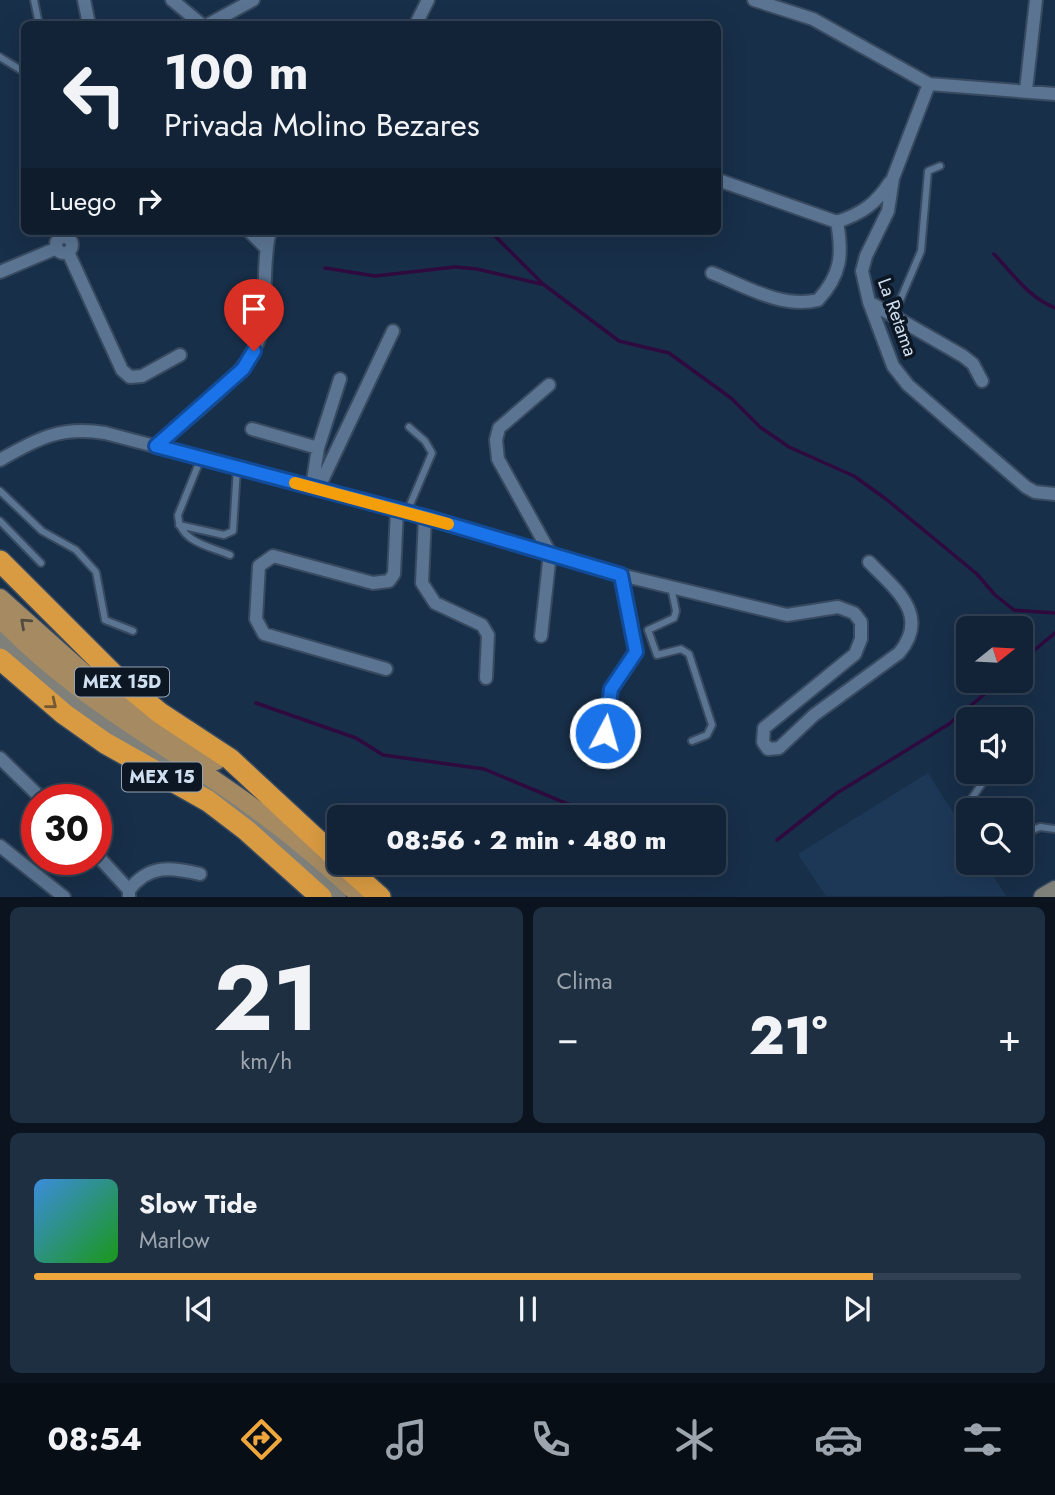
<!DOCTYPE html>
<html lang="es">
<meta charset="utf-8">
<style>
:root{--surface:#122337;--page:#1f2f42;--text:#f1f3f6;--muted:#9ca4ad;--line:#314052;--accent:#efa73d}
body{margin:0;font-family:Jost,sans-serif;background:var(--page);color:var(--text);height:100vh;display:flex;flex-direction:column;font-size:26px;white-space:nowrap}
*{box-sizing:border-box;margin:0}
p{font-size:23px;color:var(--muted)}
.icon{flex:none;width:38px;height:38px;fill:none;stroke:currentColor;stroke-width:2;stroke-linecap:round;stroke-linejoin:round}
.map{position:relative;height:897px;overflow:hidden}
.details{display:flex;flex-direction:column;gap:10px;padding:10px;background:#0a131e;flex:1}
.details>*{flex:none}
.guide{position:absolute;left:21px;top:21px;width:700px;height:214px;border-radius:10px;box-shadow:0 7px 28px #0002,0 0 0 2px var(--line);background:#122337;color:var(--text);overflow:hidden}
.needle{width:46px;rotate:72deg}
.buttons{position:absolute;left:956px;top:616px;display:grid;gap:14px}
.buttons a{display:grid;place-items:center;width:77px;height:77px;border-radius:10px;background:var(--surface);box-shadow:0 7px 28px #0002,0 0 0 2px var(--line);font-size:35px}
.speed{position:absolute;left:21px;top:784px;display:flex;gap:14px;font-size:35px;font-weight:700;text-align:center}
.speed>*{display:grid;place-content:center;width:91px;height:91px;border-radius:50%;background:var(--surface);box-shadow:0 7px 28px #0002,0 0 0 2px var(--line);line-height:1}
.speed .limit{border:10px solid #d22;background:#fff;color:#111}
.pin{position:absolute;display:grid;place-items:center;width:60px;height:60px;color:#fff;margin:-72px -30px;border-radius:50% 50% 50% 0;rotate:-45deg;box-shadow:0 0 7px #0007}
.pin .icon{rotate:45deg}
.me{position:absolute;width:77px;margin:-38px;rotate:6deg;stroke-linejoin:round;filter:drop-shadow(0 0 5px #0008)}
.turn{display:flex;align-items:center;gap:24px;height:147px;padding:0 28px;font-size:32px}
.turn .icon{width:91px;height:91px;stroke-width:2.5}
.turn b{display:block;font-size:49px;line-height:60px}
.then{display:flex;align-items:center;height:66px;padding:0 28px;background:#0003;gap:14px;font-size:26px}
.big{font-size:52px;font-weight:800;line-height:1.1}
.details .card{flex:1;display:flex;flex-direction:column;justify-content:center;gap:10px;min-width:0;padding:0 24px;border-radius:10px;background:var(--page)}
.details .dial{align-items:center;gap:0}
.dial b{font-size:91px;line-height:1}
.song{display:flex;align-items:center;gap:21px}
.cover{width:84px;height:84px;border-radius:10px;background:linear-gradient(135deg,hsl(210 70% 55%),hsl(120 70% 35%))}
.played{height:7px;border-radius:4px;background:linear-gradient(90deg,var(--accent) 85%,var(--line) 85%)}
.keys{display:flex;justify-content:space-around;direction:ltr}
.heat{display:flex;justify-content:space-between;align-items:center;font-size:38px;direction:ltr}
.details .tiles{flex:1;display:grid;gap:10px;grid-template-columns:1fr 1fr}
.card:last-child{grid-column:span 2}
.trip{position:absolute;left:327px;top:805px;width:399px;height:70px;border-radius:10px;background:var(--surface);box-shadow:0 7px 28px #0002,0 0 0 2px var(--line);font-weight:800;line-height:70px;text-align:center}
.menu{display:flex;height:112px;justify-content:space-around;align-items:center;background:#070e16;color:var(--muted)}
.menu .icon{width:49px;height:49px}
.menu .current{color:var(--accent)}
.menu b{font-size:32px;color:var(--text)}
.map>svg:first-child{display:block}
</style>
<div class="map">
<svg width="1055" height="897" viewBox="0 0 1055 897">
<rect width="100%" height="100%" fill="#182f49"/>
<path fill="#1d3857" d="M 928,773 L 968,836 L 968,863 L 985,863 L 1006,896 L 826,896 L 798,854 Z"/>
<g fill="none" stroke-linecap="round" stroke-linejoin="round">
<path stroke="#2e0a3e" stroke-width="3.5" d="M 490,231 L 543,284 L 619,341 L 669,353 L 731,398 L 760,427 L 789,447 L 854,476 L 886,499 L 977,574 L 995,595 L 1014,610 L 1055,613
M 994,254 C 1015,276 1027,296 1055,308
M 325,268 L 375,276 L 455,267 L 477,269 L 541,284
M 1020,662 L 1055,633
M 256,703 L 356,738 L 383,755 L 484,769 L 599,817
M 777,840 L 837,793 L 949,724 L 1000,681"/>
<g stroke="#384a60" stroke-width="10">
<path id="lane" d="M 34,0 L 39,24
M 0,57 L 24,72
M 893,317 L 921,251 L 928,171 L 940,166
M 201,458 L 178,515 C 179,542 209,546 230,555
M 0,491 L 42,531 L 76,550 L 96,572 L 105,620 L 133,631
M 407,512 L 432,453 L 425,441 L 409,427
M 0,521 L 41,563
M 179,525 L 224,535 L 233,531 L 237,468
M 671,587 L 676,611 L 674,618 L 648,630 L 657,655 L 681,649 L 689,654 L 712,725 L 707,735 L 692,741
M 969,810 L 970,801 L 990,772
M 1020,835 L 1040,827 L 1055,829"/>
</g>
<g stroke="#384a60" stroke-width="16">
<path id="street" d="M 84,0 L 89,24
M 172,0 L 201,24
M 754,0 L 813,19 L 929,84 L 1055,94
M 209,24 L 253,0
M 416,24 L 428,0
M 929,84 L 893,178 L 888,211 L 866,256 L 862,271 L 869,302 L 893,366 L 908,385 L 1026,487 L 1035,492 L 1055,494
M 1026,90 L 1036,0
M 718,180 L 837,222 C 862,213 875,205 890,182
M 249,231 L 266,248
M56 245a8 8 0 1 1 16 0a8 8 0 1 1-16 0Z
M 68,252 L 122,370 L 130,377 L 142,376 L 180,355
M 0,272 L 57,248
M 712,273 C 745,286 782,309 818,300 C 841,275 843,255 837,222
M 869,302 L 963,356 L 973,364 L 982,381
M 252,429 L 318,448
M 156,446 C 188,417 255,372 262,328 C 267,295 262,262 270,231
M 0,460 C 38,438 61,426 105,433 L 425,517 L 621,575 L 787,615 L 838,607 L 854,613 L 861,622 L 861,639 L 855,654 L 764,728 L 763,742 L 768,749 L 779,748 L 814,715 L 899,653 C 931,615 895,589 869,562
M 312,487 L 318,448 L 340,379
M 318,489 L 393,331
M 425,517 L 422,583 L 435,603 L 482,625 L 488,635 L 486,678
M 541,636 L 550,553 L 498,459 L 496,440 L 499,428 L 549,385
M 386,669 L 264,634 L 256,619 L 259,566 L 273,556 L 373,583 L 389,581 L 394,574 L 397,510
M 605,733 L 611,689 L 636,652 L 621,575
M 0,758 L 43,800
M 0,846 L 64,897
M 96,854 L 129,890 L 129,896
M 129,890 C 149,864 171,867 200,874"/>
</g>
<g stroke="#384a60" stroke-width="21">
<path id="secondary" d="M 0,639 L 79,707 L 221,796 L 337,897
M 1043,897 L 1055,890"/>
</g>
<g stroke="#384a60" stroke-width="21">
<path id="primary" d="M 0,598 L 104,691 L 216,761
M 0,618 C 73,696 165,743 250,805 C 289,833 326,864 361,897"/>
</g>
<g stroke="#384a60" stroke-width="24">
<path id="highway" d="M 0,561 L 114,675 L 160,713 L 230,759 L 340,861
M 0,659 L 64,714 L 105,743 L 208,801 L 246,830 L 321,897
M 342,863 L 380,897"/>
</g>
<use href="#lane" stroke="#5a7492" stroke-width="6"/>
<use href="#street" stroke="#5a7492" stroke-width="12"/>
<use href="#secondary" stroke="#80807a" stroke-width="18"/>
<use href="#primary" stroke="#a68b62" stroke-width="18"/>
<use href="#highway" stroke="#d99b42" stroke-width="21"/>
</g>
<defs><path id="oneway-chevron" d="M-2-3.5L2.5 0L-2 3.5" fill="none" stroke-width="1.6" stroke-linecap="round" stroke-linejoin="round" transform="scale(1.75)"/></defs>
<use stroke="#524b3f" href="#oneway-chevron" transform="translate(25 623) rotate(-138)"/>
<use stroke="#735932" href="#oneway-chevron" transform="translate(52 704) rotate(39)"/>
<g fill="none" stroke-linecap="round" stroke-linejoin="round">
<g stroke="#114b97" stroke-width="18">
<path id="route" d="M 254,351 L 243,369 L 156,446 L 425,517 L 621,575 L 636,652 L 611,689 L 605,733"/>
</g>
<use href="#route" stroke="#1a73e8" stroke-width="12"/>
<path stroke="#f59e0b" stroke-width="12" d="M 295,483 L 448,524"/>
</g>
<g text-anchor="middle" stroke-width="7" stroke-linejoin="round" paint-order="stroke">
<g fill="#0d1723" stroke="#96a3b2" stroke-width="2">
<rect x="75" y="667.5" width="94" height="29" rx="5"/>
<rect x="122" y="762.5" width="80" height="29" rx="5"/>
</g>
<g font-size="18" font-weight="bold" fill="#d0dff0">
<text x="122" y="688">MEX 15D</text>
<text x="162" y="783">MEX 15</text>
</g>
<g font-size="19" fill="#d0dff0" stroke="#0d1723">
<text transform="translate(898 317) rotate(70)" y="7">La Retama</text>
</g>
</g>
</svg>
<div class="buttons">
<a><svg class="needle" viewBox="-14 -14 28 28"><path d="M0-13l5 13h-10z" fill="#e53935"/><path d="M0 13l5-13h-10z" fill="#9ca4ad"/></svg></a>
<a><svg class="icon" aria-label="sound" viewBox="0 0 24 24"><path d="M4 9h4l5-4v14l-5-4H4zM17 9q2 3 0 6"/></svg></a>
<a><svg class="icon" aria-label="search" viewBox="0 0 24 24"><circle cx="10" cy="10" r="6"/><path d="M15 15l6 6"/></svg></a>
</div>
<div class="speed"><div class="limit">30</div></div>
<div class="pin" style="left:254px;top:351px;background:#d93025"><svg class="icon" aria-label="arrive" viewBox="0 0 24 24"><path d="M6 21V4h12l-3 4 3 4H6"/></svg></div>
<svg class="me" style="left:605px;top:733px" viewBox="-20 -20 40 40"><circle r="17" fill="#1a73e8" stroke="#fff" stroke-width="3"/><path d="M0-11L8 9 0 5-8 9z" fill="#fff"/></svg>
<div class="trip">08:56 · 2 min · 480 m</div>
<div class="guide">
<div class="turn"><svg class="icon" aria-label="left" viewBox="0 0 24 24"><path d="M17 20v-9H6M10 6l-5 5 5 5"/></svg><div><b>100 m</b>Privada Molino Bezares</div></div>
<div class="then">Luego<svg class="icon" aria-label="right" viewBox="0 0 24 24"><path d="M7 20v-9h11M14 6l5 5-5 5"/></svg></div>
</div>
</div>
<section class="details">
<div class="tiles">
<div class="card dial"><b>21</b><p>km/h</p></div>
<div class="card"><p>Clima</p>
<div class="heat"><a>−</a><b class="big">21°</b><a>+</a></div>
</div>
<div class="card">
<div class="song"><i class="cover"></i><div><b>Slow Tide</b><p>Marlow</p></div></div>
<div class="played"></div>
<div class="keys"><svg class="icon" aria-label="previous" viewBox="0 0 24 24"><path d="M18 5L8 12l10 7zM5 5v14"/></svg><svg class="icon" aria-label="pause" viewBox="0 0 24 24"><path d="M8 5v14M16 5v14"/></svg><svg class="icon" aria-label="next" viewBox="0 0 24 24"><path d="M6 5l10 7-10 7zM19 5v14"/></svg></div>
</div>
</div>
</section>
<nav class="menu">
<b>08:54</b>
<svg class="icon current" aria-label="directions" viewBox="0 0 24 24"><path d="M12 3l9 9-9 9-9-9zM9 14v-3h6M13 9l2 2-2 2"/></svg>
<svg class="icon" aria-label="music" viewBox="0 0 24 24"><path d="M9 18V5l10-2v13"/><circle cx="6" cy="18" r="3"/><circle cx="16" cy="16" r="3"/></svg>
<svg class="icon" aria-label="phone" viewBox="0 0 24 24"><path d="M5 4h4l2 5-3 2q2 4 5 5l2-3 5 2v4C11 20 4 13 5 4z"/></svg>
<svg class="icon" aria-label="climate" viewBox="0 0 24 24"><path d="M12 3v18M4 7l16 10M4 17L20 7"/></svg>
<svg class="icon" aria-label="car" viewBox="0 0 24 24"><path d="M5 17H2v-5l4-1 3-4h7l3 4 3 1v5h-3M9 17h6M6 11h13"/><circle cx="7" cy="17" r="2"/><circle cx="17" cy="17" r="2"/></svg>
<svg class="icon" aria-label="filters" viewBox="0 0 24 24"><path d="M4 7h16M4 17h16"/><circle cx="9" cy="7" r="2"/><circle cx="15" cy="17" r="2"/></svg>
</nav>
